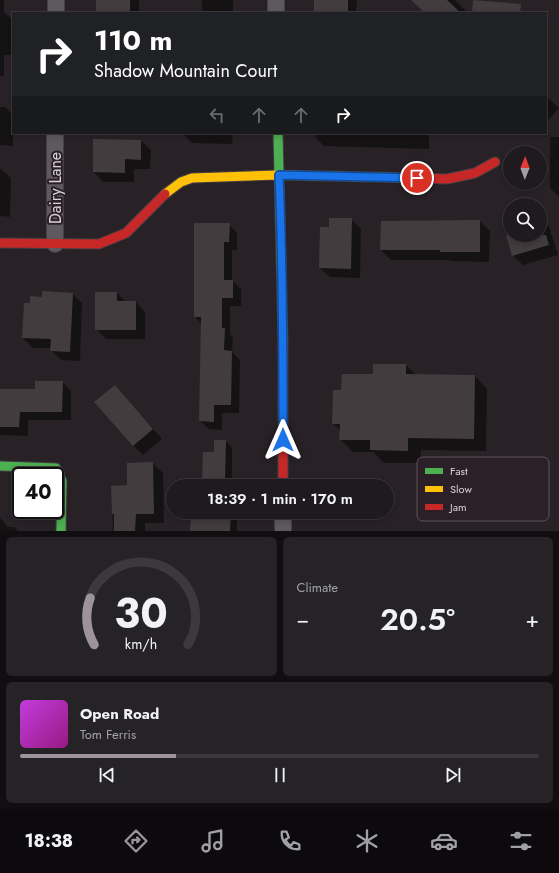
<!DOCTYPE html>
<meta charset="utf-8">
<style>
:root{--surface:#1e1a1d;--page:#262326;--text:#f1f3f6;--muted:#a1a1a4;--line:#3c383b;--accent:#9c949a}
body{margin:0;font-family:Jost,sans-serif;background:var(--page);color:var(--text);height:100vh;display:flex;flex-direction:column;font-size:15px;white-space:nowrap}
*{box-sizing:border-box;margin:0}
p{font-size:13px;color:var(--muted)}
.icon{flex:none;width:22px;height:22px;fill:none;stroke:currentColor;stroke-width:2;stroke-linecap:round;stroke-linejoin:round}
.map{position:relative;height:531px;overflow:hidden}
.panel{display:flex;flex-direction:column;gap:6px;padding:6px;background:#100e10;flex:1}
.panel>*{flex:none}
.guide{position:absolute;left:12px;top:12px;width:535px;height:122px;border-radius:0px;box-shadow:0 2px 6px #0003,0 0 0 1px var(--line);background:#202124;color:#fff;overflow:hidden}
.needle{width:26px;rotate:1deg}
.buttons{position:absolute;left:503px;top:146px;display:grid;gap:8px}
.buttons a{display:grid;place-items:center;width:44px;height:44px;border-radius:50%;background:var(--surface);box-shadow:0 2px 6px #0003,0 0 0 1px var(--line);font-size:20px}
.speed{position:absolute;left:12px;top:467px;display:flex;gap:8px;font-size:20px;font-weight:700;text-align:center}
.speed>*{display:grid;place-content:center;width:52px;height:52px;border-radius:50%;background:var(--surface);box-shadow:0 2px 6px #0003,0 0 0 1px var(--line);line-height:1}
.speed .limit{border:2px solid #111;border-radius:6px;background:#fff;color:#111}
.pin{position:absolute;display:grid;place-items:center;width:34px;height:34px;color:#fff;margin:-17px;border:2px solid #fff;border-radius:50%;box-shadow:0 1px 4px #0007}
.me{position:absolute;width:44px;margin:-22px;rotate:0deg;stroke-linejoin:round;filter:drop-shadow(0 0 3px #0008)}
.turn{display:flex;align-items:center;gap:14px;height:84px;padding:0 16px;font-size:18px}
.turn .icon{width:52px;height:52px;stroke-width:2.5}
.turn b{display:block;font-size:28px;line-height:34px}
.lanes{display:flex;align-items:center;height:38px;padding:0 16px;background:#0003;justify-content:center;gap:20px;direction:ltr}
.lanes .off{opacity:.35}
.big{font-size:30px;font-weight:600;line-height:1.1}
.panel .widget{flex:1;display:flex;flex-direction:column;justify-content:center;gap:6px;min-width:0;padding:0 14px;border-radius:6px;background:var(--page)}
.panel .dial{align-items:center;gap:0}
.dial svg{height:104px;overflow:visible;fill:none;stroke:var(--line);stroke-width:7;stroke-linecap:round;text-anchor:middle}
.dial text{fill:var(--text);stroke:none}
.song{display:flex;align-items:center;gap:12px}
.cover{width:48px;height:48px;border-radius:6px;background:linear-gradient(135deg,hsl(290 70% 55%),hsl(310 70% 35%))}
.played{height:4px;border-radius:2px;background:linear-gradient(90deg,var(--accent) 30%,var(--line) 30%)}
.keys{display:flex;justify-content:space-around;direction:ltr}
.heat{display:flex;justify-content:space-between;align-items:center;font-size:22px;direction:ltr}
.panel .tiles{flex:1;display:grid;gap:6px;grid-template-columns:1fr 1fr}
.widget:last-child{grid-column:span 2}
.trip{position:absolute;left:166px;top:479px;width:228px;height:40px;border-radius:20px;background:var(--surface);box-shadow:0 2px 6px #0003,0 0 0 1px var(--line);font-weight:600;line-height:40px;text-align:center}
.tabs{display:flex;height:64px;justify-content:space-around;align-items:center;background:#0c0a0c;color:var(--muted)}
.tabs .icon{width:28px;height:28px}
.tabs .on{color:var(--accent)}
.tabs b{font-size:18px;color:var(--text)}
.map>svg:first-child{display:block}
</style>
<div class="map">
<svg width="559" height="531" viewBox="0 0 559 531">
<rect width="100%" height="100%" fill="#282227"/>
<path fill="#0007" d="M 0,0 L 4,0 L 4,12 L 12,20 L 12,55 L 4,55 L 4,76 L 0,76 Z
M 97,0 L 139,0 L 139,13 L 97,13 Z
M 202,0 L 233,0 L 233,13 L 202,13 Z
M 315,0 L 357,0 L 356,13 L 315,13 Z
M 412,0 L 455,0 L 468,13 L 426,13 Z
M 546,96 L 559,108 L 546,123 Z
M 0,107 L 5,107 L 13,115 L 13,146 L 0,145 Z
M 185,133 L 233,133 L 232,144 L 192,143 L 185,136 Z
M 315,133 L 429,133 L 429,149 L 324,146 L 315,137 Z
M 550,137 L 559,137 L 559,197 L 550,188 Z
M 141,141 L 151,150 L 150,169 L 134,169 L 134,182 L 103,182 L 94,172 Z
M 0,168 L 11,178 L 10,217 L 0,216 Z
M 510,217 L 510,235 L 540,235 L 540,217 L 549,227 L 558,255 L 523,265 L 513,256 L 502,219 Z
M 351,219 L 361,229 L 360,278 L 330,277 L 320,268 L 330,228 Z
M 480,221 L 490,231 L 489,262 L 451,261 L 449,260 L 391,260 L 381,250 L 382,222 Z
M 229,224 L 237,233 L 237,250 L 232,250 L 232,281 L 241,289 L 241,306 L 230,306 L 230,335 L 233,337 L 232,352 L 240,360 L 239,413 L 222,413 L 222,430 L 209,429 L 200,421 L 202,324 L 195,317 Z
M 117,293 L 126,302 L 136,302 L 145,312 L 145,339 L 106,339 L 96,329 Z
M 73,294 L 82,303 L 80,361 L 61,360 L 51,350 L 51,348 L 33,348 L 23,338 L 31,305 Z
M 406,365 L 416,375 L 475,376 L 487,389 L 486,451 L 421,450 L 420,463 L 384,463 L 373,452 L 353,452 L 340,439 L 340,431 L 333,423 L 342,391 L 374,375 Z
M 63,382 L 71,391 L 71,420 L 28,420 L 28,436 L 0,435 L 0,390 L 36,390 Z
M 115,386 L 162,439 L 143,455 L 133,445 Z
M 226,441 L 232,448 L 232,486 L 209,486 L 203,480 L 215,453 Z
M 153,463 L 163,473 L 164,523 L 145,523 L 145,531 L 113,531 L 112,486 L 128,486 L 128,464 Z
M 192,512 L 219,512 L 219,515 L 230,515 L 237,521 L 237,531 L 191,531 Z
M 0,518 L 7,525 L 7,527 L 14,527 L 18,531 L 0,531 Z"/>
<path fill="#423c3f" d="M 96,0 L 130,0 L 130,13 L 96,13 Z
M 314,0 L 348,0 L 348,13 L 314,13 Z
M 411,0 L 447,0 L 461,13 L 425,13 Z
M 473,0 L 521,4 L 520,13 L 472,13 Z
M 93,139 L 141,140 L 141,160 L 125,159 L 125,173 L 93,172 Z
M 329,218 L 352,218 L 351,269 L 319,268 L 320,227 L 329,227 Z
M 480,220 L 480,252 L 440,252 L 440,250 L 380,250 L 381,221 Z
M 194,223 L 230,223 L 229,242 L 224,242 L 224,280 L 233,280 L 233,298 L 222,298 L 222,328 L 225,328 L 224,350 L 232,351 L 231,405 L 214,405 L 214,422 L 199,421 L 201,317 L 194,317 Z
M 506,235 L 546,235 L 549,245 L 512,256 Z
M 42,291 L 73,293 L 70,352 L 50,351 L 51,339 L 22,338 L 24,303 L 30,303 L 30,296 L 42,297 Z
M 95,292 L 117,292 L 117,301 L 136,301 L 136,330 L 95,330 Z
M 373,364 L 406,364 L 406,374 L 475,375 L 474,439 L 408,438 L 408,451 L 370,450 L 370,440 L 339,440 L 340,424 L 332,424 L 333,390 L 341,390 L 342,374 L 373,374 Z
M 35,381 L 63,381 L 62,412 L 20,412 L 19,427 L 0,427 L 0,389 L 35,389 Z
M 115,385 L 153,429 L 133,446 L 94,402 Z
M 214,440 L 226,440 L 225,481 L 202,481 L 203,452 L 214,452 Z
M 153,462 L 154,514 L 136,514 L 135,531 L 114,531 L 114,514 L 112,514 L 111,486 L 127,485 L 127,463 Z
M 191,512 L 212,512 L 212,514 L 231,514 L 230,531 L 190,531 Z"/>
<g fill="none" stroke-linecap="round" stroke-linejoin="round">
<g stroke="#453f44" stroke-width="18">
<path id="street" d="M 56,13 L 56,0
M 276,13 L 276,0
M 55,244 L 55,133
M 283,512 L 283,531"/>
</g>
<g stroke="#453f44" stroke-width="11">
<path id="fast" d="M 278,133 L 283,340
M 0,466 L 56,468 L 62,481 L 61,531"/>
</g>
<g stroke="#453f44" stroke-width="11">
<path id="slow" d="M 165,194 L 181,182 L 192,178 L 279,175 L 417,178"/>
</g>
<g stroke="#453f44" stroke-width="11">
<path id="jam" d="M 417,178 L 447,179 L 475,173 L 495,162
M 0,243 L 99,244 L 126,233 L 165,194
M 283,340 L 283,486"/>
</g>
<use href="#street" stroke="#5e595d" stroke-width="16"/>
<use href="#fast" stroke="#4caf50" stroke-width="9"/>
<use href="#slow" stroke="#ffc107" stroke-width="9"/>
<use href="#jam" stroke="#c62828" stroke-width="9"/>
</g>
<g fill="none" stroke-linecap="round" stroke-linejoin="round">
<g stroke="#114b97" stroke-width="10">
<path id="route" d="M 283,440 C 283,352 283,264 279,175 L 417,178"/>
</g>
<use href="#route" stroke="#1a73e8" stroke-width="7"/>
</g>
<g text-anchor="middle" stroke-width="4" stroke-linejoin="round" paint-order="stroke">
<g font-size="16" fill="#dbd2d8" stroke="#2b1f28">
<text transform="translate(55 188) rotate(-90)" y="6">Dairy Lane</text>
</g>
</g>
<rect x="417" y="457" width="132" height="64" rx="6" fill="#2b1f28" stroke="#60555d" stroke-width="1"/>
<rect x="425" y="468" width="18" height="6" fill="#4caf50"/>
<rect x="425" y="486" width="18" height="6" fill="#ffc107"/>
<rect x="425" y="504" width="18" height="6" fill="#c62828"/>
<g font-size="11" fill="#dbd2d8">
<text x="450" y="475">Fast</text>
<text x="450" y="493">Slow</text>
<text x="450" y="511">Jam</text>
</g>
</svg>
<div class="buttons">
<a><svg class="needle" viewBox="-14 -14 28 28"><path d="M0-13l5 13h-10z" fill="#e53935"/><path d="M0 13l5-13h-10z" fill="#a1a1a4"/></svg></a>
<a><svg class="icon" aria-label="search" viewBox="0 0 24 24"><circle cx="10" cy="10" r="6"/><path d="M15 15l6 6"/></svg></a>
</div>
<div class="speed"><div class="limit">40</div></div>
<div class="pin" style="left:417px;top:178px;background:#d93025"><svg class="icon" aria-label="arrive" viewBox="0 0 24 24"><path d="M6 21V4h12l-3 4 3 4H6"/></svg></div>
<svg class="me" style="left:283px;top:440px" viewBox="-20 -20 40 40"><path d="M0-17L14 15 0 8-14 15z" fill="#1a73e8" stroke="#fff" stroke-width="4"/></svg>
<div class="trip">18:39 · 1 min · 170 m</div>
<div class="guide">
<div class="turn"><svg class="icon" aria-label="right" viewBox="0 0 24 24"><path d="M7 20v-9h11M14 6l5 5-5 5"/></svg><div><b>110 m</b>Shadow Mountain Court</div></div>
<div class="lanes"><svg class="icon off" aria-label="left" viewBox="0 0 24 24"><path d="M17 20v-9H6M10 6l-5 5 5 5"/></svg><svg class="icon off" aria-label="ahead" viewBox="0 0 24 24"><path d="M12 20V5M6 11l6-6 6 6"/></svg><svg class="icon off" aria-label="ahead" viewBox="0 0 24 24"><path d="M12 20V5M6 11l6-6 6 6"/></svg><svg class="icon" aria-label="right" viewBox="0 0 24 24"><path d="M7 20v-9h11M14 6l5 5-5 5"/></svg></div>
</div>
</div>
<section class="panel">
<div class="tiles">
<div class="widget dial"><svg viewBox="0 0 100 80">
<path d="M14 69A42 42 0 1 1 86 69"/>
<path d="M14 69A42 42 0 0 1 11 33" stroke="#9c949a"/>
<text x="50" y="56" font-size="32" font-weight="700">30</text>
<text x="50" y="72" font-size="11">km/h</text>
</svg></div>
<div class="widget"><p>Climate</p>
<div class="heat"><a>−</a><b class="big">20.5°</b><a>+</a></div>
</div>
<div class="widget">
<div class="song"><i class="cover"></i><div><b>Open Road</b><p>Tom Ferris</p></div></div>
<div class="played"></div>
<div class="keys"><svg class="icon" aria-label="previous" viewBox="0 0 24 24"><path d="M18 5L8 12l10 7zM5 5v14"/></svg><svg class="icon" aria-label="pause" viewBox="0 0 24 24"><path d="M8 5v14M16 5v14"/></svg><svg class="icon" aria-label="next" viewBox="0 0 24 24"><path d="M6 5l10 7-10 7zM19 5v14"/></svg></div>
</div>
</div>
</section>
<nav class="tabs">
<b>18:38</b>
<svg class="icon on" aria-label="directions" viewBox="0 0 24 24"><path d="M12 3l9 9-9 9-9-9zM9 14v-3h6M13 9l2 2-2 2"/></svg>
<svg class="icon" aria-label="music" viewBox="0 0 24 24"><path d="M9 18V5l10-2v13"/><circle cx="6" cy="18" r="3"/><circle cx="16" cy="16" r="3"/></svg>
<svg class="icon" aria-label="phone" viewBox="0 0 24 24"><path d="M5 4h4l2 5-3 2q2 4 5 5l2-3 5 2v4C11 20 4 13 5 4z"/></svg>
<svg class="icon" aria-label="climate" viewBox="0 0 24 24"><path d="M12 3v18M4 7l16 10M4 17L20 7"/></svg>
<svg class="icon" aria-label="car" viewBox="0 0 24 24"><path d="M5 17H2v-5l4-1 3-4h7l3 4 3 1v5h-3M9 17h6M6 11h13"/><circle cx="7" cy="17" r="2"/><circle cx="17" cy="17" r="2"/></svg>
<svg class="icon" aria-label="filters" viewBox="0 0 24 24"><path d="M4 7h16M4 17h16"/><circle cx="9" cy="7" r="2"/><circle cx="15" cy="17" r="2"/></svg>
</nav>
